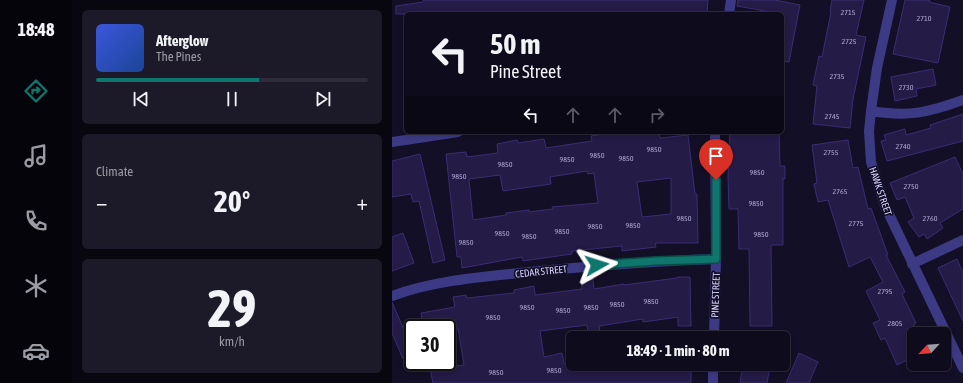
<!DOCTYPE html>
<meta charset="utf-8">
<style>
:root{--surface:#0e0b1c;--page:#1c1929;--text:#f1f3f6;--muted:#9b9ba3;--line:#2e2b3b;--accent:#0f766e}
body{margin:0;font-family:"Asap Condensed",sans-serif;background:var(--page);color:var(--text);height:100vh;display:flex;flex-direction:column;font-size:15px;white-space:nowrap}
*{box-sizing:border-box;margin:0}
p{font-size:13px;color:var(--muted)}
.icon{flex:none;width:22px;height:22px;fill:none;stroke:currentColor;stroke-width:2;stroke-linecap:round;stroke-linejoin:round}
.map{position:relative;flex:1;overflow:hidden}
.side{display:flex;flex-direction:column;gap:10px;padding:10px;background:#08060f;width:320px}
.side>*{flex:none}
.guide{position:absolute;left:12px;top:12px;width:380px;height:122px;border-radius:6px;box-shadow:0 2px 6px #0003,0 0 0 1px var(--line);background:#0e0b1c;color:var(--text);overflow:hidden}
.needle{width:26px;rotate:244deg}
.tools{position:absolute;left:515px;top:327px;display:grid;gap:8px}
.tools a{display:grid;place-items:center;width:44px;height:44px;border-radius:6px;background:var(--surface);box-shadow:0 2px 6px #0003,0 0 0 1px var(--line);font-size:20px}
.speed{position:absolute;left:12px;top:319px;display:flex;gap:8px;font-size:20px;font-weight:700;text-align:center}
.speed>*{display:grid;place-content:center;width:52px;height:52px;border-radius:50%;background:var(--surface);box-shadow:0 2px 6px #0003,0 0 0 1px var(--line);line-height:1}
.speed .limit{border:2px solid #111;border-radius:6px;background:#fff;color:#111}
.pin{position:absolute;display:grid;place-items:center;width:34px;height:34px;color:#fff;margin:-41px -17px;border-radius:50% 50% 50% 0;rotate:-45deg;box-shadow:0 0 4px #0007}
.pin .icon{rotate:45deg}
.me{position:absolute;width:44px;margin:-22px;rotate:84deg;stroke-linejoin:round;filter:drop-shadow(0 0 3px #0008)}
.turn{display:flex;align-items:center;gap:14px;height:84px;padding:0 20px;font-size:18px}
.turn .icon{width:52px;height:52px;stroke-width:2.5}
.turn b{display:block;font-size:28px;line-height:34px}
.lanes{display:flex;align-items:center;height:38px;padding:0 20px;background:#0003;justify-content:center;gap:20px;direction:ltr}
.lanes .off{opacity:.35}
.big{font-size:30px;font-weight:700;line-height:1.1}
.side .widget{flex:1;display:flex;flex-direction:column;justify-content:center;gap:6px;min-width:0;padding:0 14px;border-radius:6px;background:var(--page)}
.side .dial{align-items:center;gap:0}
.dial b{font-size:52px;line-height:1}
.song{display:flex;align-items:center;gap:12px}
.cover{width:48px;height:48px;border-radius:6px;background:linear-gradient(135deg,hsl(230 70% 55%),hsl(220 70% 35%))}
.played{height:4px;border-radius:2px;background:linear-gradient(90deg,var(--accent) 60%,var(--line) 60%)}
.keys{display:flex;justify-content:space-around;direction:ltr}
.heat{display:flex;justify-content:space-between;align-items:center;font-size:22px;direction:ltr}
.trip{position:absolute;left:174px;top:331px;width:224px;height:40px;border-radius:6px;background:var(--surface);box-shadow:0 2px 6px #0003,0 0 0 1px var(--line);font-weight:700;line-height:40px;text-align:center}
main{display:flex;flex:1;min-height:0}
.tabs{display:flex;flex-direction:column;width:72px;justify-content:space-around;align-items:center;background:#06040b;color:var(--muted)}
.tabs .icon{width:28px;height:28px}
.tabs .active{color:var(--accent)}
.tabs b{font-size:18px;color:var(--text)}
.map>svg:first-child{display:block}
</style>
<main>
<nav class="tabs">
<b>18:48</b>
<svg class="icon active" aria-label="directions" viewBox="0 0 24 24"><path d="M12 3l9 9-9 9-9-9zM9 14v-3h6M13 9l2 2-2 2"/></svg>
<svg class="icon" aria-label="music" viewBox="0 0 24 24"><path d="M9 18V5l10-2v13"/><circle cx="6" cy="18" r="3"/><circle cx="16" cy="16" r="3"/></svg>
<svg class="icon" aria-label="phone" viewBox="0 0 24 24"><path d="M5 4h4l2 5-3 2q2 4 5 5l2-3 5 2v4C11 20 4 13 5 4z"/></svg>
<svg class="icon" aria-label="climate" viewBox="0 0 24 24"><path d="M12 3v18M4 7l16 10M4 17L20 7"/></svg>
<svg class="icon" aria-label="car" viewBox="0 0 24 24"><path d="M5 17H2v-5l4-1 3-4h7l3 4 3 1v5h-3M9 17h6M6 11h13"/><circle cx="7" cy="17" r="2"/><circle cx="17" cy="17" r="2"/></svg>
</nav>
<section class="side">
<div class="widget">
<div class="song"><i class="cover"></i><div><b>Afterglow</b><p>The Pines</p></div></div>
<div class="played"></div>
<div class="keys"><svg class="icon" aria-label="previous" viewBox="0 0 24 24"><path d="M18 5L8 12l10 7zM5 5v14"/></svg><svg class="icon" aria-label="pause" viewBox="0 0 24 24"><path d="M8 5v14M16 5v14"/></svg><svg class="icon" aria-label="next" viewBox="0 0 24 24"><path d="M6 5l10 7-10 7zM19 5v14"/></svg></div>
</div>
<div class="widget"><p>Climate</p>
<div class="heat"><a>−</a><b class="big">20°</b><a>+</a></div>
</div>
<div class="widget dial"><b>29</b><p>km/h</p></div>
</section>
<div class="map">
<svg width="571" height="383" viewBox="0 0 571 383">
<rect width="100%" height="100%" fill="#130f26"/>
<path fill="#241b47" stroke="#3b2d73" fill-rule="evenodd" d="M 31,0 L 316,0 L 315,14 L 4,14 L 4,6 L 31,2 Z
M 346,0 L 383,0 L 408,5 L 397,62 L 390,61 L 390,14 L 345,6 Z
M 440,0 L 472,0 L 464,35 L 474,37 L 461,99 L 458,128 L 421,124 L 425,86 L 421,85 L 427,56 L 430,57 L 439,12 L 438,11 Z
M 513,0 L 538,0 L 537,2 L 558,7 L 546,63 L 501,54 Z
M 541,69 L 544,85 L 524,89 L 525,96 L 503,101 L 499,77 Z
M 571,114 L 571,141 L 495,161 L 489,141 L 494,140 L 492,135 L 513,129 L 514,135 L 539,128 L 538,125 Z
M 225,132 L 267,132 L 268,138 L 296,135 L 303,194 L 305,194 L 306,243 L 263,243 L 264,247 L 230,251 L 230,246 L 180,251 L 180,254 L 131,261 L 130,257 L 70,268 L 69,257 L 65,257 L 54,154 L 74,152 L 75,157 L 106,153 L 105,144 L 125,140 L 126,143 L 152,139 L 154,148 L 200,141 L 199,136 ZM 195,171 L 196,174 L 202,173 L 206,203 L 160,207 L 161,209 L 137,212 L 137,210 L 114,213 L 114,215 L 81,220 L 77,179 L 108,175 L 111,191 L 159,184 L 158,177 ZM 279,178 L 279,214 L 250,217 L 245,182 Z
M 338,132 L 387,132 L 388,166 L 393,166 L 393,179 L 391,178 L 391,245 L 379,245 L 380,326 L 358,326 L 357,249 L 347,249 L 346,209 L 337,209 L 336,177 Z
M 456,140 L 461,168 L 466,167 L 476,209 L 479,208 L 496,255 L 494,255 L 513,292 L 510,294 L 524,323 L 522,324 L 522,357 L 505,365 L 493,338 L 489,340 L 481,323 L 488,320 L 474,291 L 491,282 L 478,257 L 457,267 L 436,200 L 426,202 L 422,184 L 425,183 L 420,145 Z
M 28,154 L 53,260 L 41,263 L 27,201 L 21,202 L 19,194 L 0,197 L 0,161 Z
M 563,157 L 571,174 L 571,209 L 548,223 L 551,228 L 535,239 L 532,234 L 527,237 L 516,222 L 522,218 L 513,197 L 505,200 L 498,183 Z
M 11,233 L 22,263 L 0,271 L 0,237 Z
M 565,259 L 571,273 L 571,321 L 546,268 Z
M 285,277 L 298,277 L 299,326 L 286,326 L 286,317 L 251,322 L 251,319 L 207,326 L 208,332 L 196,334 L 195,325 L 148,331 L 152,357 L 170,353 L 172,364 L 237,364 L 237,366 L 255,364 L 299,364 L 299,383 L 41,383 L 38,369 L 72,365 L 66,328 L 31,328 L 29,313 L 63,307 L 61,297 L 74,295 L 75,298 L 122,293 L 122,290 L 142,286 L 143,295 L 190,289 L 189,281 L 201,279 L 202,289 L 232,284 L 232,285 L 285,278 Z
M 0,302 L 21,351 L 21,355 L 11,359 L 0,333 Z
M 407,353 L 426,362 L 417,383 L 394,383 Z
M 351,364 L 369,364 L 368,371 L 377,372 L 375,383 L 348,383 Z"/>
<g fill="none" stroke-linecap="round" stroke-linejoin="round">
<path stroke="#3d3a85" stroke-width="10" d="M 500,0 L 485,68 L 479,111 L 477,131 L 479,162 L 493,206 L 571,368
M 337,14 L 339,0
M 479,111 C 517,117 535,113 571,100
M 0,142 L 66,132
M 520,264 L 571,240
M 0,296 C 43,280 91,277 137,272 C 199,266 261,261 324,259
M 322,338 L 324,259 L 323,132
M 321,383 L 321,364"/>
</g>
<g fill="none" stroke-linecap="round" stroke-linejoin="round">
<g stroke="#0a4d48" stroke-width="10">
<path id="route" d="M 205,265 L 264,261 L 324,259 L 324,180"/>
</g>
<use href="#route" stroke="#0f766e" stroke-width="7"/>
</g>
<g text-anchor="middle" stroke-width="3.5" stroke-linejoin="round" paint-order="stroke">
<g font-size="8" fill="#aca6d1">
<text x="456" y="15">2715</text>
<text x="532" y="21">2710</text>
<text x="457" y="44">2725</text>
<text x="445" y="79">2735</text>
<text x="514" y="90">2730</text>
<text x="440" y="119">2745</text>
<text x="511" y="149">2740</text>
<text x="262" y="152">9850</text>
<text x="439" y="155">2755</text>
<text x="205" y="158">9850</text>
<text x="234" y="161">9850</text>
<text x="175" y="162">9850</text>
<text x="113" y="167">9850</text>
<text x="365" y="175">9850</text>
<text x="67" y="179">9850</text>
<text x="519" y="189">2750</text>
<text x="448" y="194">2765</text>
<text x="364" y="206">9850</text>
<text x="292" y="221">9850</text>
<text x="538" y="221">2760</text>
<text x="464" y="226">2775</text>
<text x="241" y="228">9850</text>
<text x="203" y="229">9850</text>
<text x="170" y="234">9850</text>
<text x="110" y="236">9850</text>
<text x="369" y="237">9850</text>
<text x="137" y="239">9850</text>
<text x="74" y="245">9850</text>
<text x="493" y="294">2795</text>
<text x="259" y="304">9850</text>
<text x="225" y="307">9850</text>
<text x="135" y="310">9850</text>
<text x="199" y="310">9850</text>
<text x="171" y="313">9850</text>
<text x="101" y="320">9850</text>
<text x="503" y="326">2805</text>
<text x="162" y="373">9850</text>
<text x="104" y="375">9850</text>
</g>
<g font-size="10" fill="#d9d4ff" stroke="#130f26">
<text transform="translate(489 191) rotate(71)" y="4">HAWK STREET</text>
<text transform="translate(149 271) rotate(-6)" y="4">CEDAR STREET</text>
<text transform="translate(323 295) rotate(-88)" y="4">PINE STREET</text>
</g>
</g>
</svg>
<div class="tools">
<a><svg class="needle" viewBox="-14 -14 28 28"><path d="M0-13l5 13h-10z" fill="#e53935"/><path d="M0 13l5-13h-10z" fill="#9b9ba3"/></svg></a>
</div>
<div class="speed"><div class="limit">30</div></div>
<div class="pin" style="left:324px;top:180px;background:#d93025"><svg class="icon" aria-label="arrive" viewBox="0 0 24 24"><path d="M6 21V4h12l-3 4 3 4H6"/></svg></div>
<svg class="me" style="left:205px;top:265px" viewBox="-20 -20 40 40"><path d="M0-17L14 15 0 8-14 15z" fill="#0f766e" stroke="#fff" stroke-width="4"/></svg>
<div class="trip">18:49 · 1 min · 80 m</div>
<div class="guide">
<div class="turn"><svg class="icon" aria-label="left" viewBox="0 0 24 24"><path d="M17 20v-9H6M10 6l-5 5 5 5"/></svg><div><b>50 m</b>Pine Street</div></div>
<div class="lanes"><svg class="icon" aria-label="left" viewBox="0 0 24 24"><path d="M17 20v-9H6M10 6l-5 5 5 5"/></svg><svg class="icon off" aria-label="ahead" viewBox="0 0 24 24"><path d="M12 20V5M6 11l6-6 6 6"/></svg><svg class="icon off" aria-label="ahead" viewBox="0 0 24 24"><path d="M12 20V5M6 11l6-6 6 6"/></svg><svg class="icon off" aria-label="right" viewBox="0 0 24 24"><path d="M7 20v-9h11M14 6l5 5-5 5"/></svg></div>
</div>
</div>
</main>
